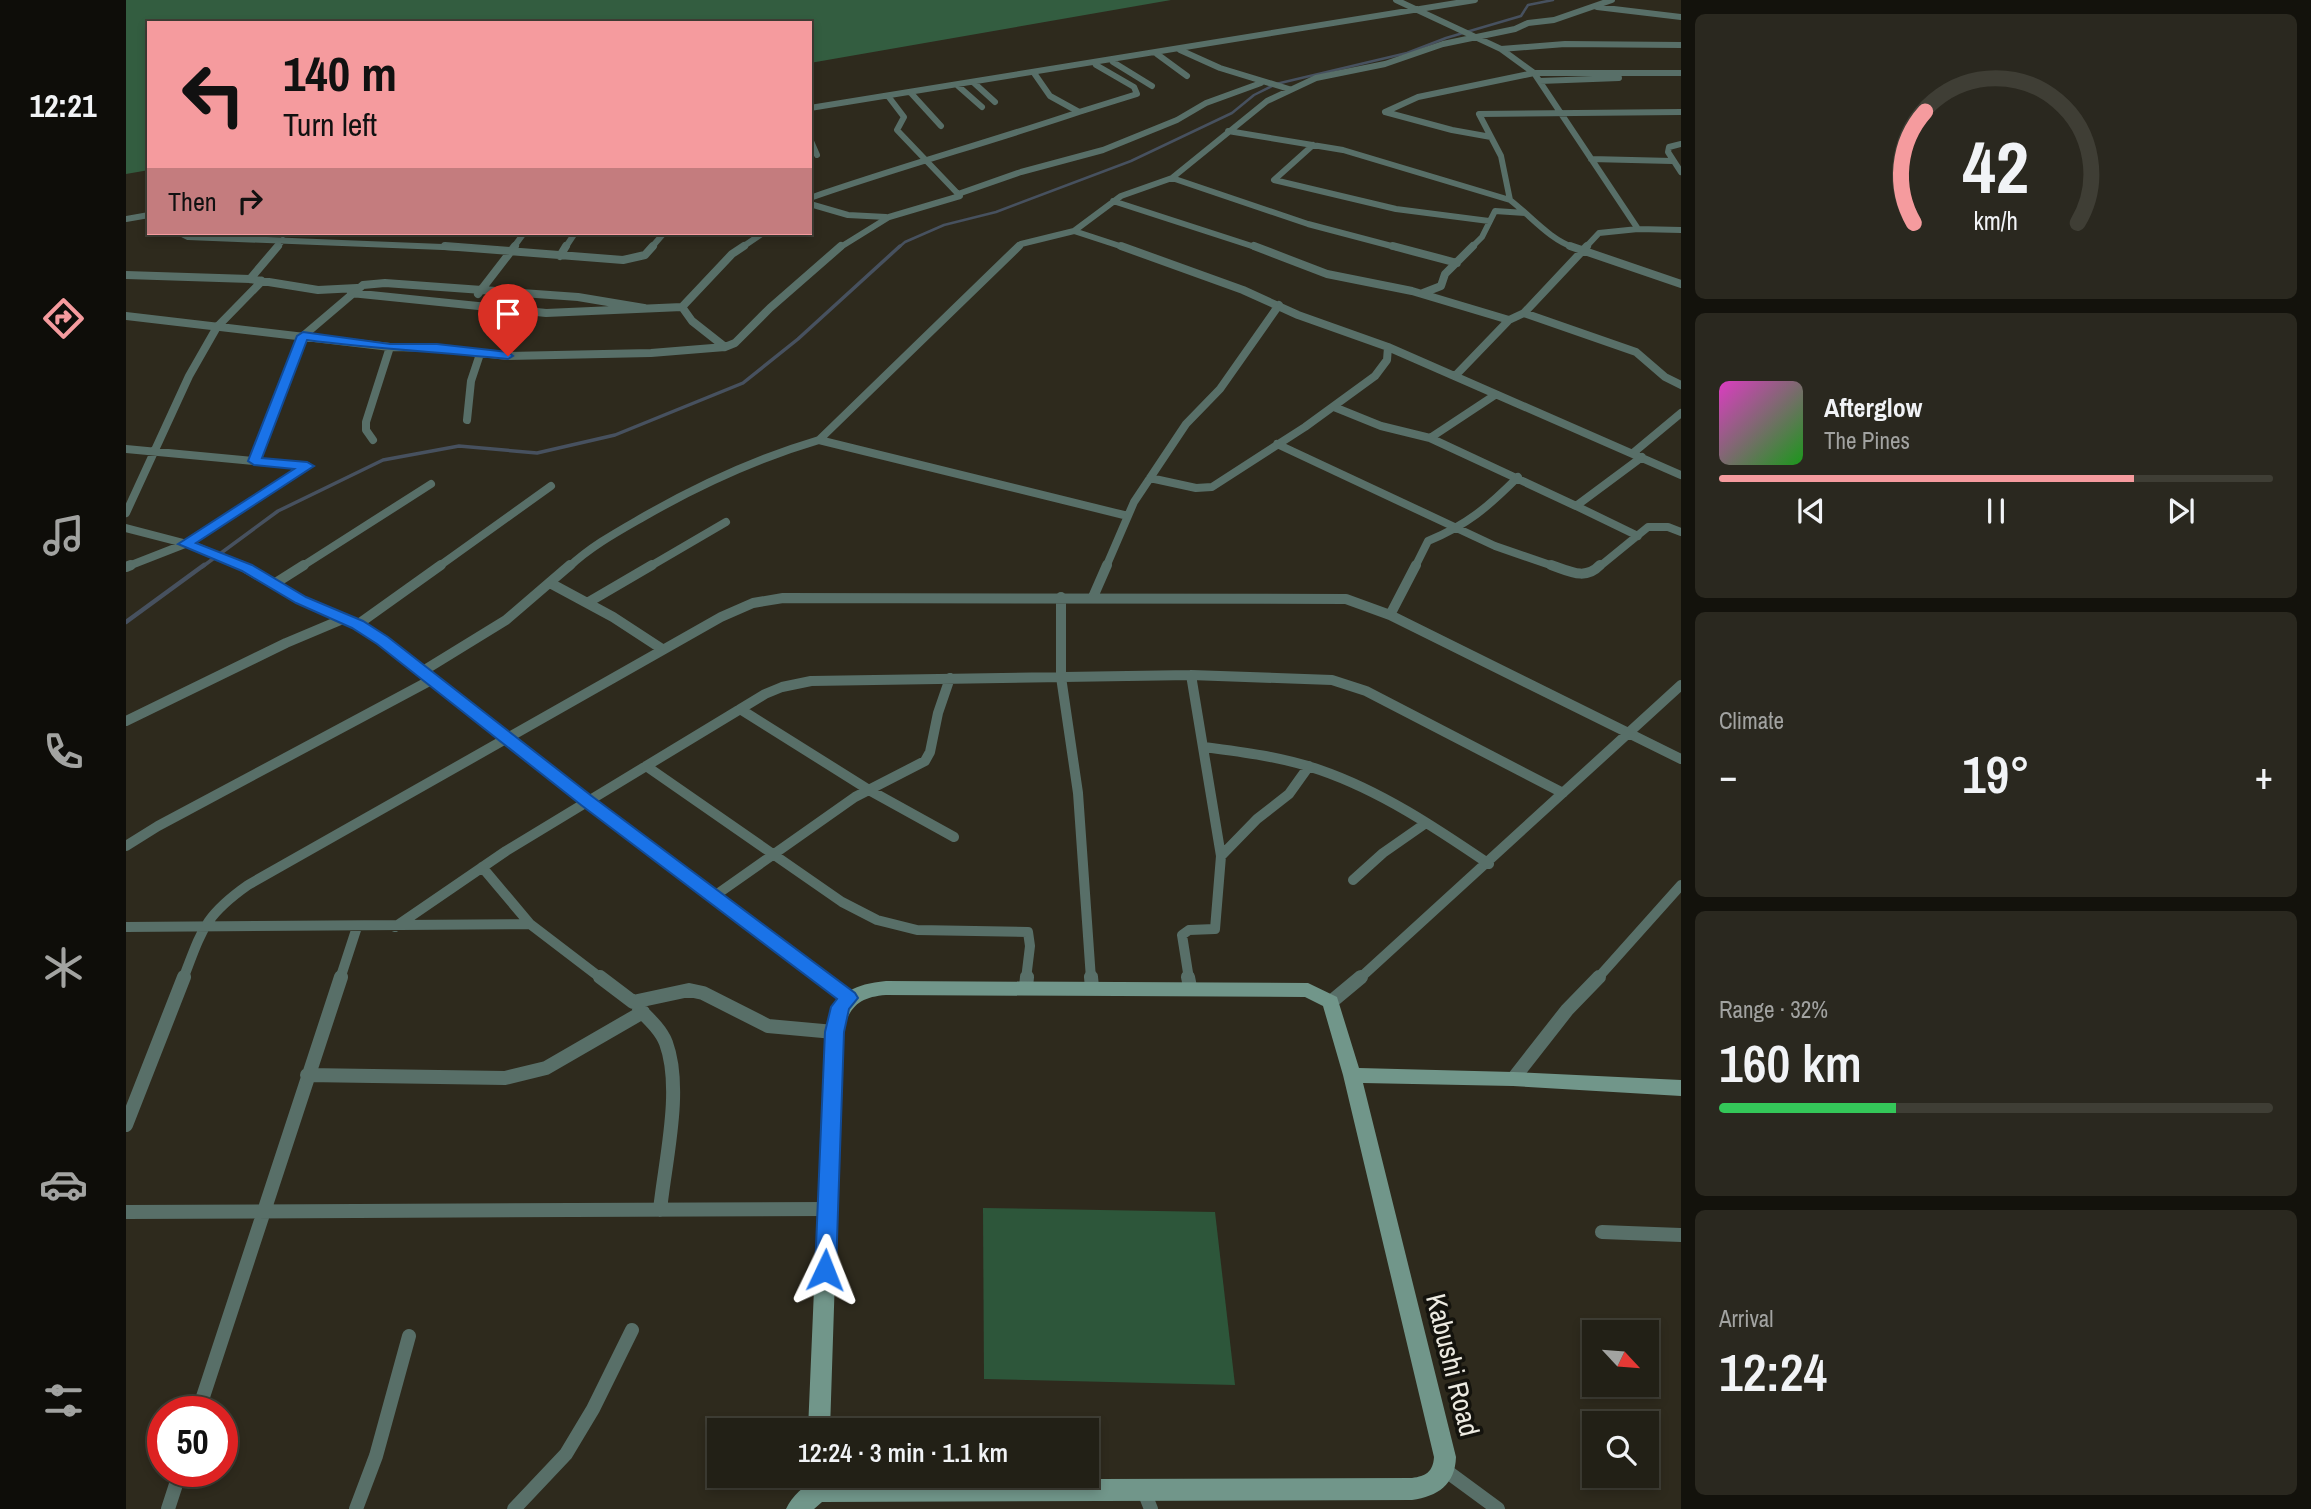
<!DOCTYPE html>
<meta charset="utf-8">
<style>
:root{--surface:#222016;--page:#2a281f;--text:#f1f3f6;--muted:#a2a3a1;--line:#3f3e35;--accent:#f59b9e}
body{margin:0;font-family:"Archivo Narrow",sans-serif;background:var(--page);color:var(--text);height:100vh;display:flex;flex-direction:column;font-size:26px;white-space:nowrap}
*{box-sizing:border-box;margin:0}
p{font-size:23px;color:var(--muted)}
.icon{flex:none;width:38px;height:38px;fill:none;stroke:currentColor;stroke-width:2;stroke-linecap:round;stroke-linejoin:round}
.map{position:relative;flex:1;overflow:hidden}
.details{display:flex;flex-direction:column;gap:14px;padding:14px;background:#13120c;width:630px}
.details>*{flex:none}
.banner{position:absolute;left:21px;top:21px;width:665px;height:214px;border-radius:0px;box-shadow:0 4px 10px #0003,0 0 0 2px var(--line);background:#f59b9e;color:#111;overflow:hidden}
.needle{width:46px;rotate:116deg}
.fabs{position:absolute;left:1456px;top:1320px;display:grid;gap:14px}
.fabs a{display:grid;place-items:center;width:77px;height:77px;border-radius:0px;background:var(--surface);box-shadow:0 4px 10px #0003,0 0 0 2px var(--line);font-size:35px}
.speed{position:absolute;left:21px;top:1396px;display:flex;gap:14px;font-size:35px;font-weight:700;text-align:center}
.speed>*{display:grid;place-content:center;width:91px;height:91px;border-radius:50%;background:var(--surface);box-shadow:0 4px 10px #0003,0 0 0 2px var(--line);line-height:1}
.speed .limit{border:10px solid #d22;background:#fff;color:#111}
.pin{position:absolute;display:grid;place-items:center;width:60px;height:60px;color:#fff;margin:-72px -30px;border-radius:50% 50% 50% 0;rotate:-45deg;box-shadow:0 0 7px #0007}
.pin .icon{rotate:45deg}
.me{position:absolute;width:77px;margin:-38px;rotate:2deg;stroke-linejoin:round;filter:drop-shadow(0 0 5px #0008)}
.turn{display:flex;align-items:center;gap:24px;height:147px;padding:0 21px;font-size:32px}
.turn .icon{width:91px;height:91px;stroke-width:2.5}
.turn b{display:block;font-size:49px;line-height:60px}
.then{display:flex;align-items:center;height:66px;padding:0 21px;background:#0003;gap:14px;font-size:26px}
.big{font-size:52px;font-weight:600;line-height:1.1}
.details .widget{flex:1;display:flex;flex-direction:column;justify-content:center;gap:10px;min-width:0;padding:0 24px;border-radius:10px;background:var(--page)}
.details .dial{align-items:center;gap:0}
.dial svg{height:182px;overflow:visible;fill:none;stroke:var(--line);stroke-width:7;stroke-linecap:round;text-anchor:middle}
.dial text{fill:var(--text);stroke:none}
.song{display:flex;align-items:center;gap:21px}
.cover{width:84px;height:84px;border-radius:10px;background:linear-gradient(135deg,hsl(310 70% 55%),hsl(120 70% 35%))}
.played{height:7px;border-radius:4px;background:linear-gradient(90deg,var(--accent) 75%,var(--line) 75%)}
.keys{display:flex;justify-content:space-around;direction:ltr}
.heat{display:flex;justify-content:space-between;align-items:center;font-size:38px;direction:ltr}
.charge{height:10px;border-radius:5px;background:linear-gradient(90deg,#34c759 32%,var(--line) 0)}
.trip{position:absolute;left:581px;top:1418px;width:392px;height:70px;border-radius:0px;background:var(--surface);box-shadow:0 4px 10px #0003,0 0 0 2px var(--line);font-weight:600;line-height:70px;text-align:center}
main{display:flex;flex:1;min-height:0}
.tab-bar{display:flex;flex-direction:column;width:126px;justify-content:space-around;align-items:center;background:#0e0d09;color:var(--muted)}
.tab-bar .icon{width:49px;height:49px}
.tab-bar .active{color:var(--accent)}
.tab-bar b{font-size:32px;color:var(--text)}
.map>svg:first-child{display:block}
</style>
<main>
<nav class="tab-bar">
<b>12:21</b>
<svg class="icon active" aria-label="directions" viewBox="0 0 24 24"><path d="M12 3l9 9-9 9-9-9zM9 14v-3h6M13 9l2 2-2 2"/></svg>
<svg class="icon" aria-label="music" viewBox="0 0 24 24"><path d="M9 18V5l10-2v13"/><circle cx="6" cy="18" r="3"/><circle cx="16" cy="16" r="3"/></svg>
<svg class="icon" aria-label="phone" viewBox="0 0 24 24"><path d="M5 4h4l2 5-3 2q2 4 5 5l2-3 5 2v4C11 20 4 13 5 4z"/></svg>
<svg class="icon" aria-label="climate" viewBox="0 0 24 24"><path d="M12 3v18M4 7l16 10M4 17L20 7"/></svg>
<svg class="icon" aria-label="car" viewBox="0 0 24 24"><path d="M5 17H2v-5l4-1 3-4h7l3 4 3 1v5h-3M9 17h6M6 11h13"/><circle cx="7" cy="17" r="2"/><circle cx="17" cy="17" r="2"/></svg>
<svg class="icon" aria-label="filters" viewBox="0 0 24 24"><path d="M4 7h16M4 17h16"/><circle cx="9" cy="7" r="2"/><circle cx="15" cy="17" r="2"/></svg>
</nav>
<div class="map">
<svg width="1555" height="1509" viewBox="0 0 1555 1509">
<rect width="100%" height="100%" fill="#2e2a1d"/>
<path fill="#2d563a" d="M 857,1208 L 1089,1212 L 1109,1385 L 858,1379 Z"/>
<path fill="#335d40" d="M 0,0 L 1045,0 L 684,63 L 684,23 L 23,23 L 23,170 L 0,174 Z"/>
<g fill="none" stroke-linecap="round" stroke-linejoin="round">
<path stroke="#47515f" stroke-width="2.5" d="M 772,248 L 779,242 L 818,225 L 870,212 L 1005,161 L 1106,113 L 1128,95 L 1150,84 L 1281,53 L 1320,38 L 1395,16 L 1402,5 L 1427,0"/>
<path stroke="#47515f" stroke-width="3.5" d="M 76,567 L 152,511 L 257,460 L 333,446 L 411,453 L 489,435 L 617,383 L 672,339 L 774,246"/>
<path stroke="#47515f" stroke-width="4.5" d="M 0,622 L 78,565"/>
<path stroke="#586f68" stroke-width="6" d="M 1270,0 L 1375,49 L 1408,73 L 1512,229 L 1555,230
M 1471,7 L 1555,17
M 1375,49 L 1439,44 L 1555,45
M 1054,50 L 1094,68 L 1163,89
M 1031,54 L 1061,76
M 987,62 L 1026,86
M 908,73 L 924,96 L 953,112 L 1011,94 L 1008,87 L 970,65
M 1414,81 L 1493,78
M 847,82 L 869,102
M 831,85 L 856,107
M 784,92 L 815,126
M 684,108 L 1349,0
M 1259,112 L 1292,97 L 1408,73 L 1555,73
M 1259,112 L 1326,130 L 1365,137
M 1102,131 L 1217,150 L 1384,200
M 684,139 L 691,155
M 1555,144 L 1543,147 L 1542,152 L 1555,172
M 1187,145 L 1148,180 L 1270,209 L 1363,221
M 1465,159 L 1546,161
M 1046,178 L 1182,224 L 1273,248
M 832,194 L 895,172 L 977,150 L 1051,120 L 1080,103 L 1135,83
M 684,198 C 773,167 864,142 953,112
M 987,201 L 1132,248
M 684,204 L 722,215 L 760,217
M 0,219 L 23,215
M 948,231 L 1000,248
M 54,233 L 62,237 L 342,248
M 150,248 L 157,240
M 387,248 L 398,233
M 439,248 L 449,233
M 525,248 L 538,233
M 615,248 L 637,233
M 713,248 L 763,217 L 834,196 L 771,130 L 778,117 L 762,96
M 891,248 L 895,244 L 948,231 L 995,196 L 1046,178 L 1141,101 L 1190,78 L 1259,64 L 1317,44 L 1389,29 L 1402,23 L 1428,20 L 1486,0
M 1345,248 L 1356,237 L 1369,211 L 1399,213
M 1449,248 C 1423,239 1406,217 1384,200 L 1375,156 L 1353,114 L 1555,112
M 1459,248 L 1473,233 L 1512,229"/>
<path stroke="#586f68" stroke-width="8" d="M 319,246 L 497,260 L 519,255 L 527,246
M 995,246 L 1117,290 L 1172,315 L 1262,347 L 1555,475
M 1128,246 L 1201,274 L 1286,291 L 1383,320
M 1267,246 L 1331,263
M 1444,246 L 1555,284
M 434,256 L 440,246
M 0,275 L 124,279 L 192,290 L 231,288
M 124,279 L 152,246
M 225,293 L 420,313 L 556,307 L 606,254 L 618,246
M 1297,293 L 1315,286 L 1319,274 L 1347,246
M 352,294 L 389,246
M 556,307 L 566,321 L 599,347
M 1398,313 L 1510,352 L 1539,377 L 1555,385
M 0,316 L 264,347 L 311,348 L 381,356 L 525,353 L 599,347 L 609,343 L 644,308 L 715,246
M 1329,376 L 1383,320 L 1398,313 L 1461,246
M 1208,407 L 1255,426 L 1304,438 L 1450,506 L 1516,457
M 341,420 L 345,381 L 354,354
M 1304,438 L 1369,395
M 247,440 L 240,430 L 240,422 L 264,347
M 693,440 L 1002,516
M 1151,444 L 1369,546 L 1430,567
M 0,449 L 181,466
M 1507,453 L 1555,413
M 128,461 L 177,336 L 237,285 L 259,283 L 452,297 L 518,308
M 1024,478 L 1070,488 L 1086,487 L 1179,427 L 1249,376 L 1261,360 L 1262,347
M 1450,506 L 1512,536
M 0,513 L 63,376 L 91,327 L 136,281
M 0,528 L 69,546 L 118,567
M 0,567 L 59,544 L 181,466
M 175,567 L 305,484
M 312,567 L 425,486
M 443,567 C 465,546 493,531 519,516 C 575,484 632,458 693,440 L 893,246
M 523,567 L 600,522
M 980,567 L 1008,502 L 1060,424 L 1094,389 L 1153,305
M 1289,567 L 1302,541 C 1341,525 1362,507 1392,477
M 1473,567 L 1522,527 L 1542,527 L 1555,532"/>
<path stroke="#586f68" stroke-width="10" d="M 114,565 L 175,600 L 231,625 L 257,641 L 461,801 L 697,979
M 1425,565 C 1443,571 1459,581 1474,565
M 0,567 L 5,565
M 424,583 L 487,617 L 536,649
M 148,584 L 178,565
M 935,597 L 935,677 L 952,793 L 965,979
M 967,597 L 981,565
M 461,603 L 526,565
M 1264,615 L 1290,565
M 231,625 L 315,565
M 297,671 L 380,620 L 444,565
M 614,709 L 743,790 L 828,837
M 0,721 L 160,643 L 217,619
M 1078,747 C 1117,752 1156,757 1194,770 C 1255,791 1310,828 1363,864
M 520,766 L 716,902 L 751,920 L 791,930 L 902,932 L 904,946 L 900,979
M 0,846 L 32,826 L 307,679
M 1095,856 L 1131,819 L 1163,794 L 1183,766
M 356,867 L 404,924 L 476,979
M 1227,880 L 1257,853 L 1300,823
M 587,897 L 729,797 L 799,761 L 804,752 L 812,713 L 824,678
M 0,927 L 404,924
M 269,927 L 380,851 L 639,694 L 656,687 L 685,681 L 1065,675 L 1206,680 L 1240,691 L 1437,793
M 57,979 C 76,930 78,916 122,885 L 595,617 L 627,603 L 657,598 L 1220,599 L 1264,615 L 1555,759
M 214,979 L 231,927
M 1063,979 L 1056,935 L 1063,930 L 1089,929 L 1095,856 L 1065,675
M 1233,979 L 1555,685
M 1471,979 L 1555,885"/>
<path stroke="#586f68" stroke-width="14" d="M 474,977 L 507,1002 L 563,990 L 577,993 L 642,1026 L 708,1032
M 695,977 L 723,998
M 965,977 L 966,987
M 1062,977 L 1064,987
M 900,987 L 901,977
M 1205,1002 L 1235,977
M 513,1009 C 523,1019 535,1030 540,1043 C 557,1089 539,1161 534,1210
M 181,1075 L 379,1078 L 420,1068 L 517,1012
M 1387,1079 L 1441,1010 L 1473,977
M 0,1125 L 58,977
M 0,1212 L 701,1209
M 1476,1232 L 1555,1235
M 72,1412 L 215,977
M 1319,1470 L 1372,1509
M 1017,1489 L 1025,1509
M 42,1509 L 54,1472
M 230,1509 L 250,1456 L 283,1336
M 388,1509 L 440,1454 L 467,1409 L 506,1330"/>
<path fill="#71968a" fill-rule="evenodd" d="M 760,981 L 1182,983 L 1211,997 L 1233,1068 L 1387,1072 L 1555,1080 L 1555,1096 L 1387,1086 L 1237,1083 L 1330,1457 C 1329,1485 1312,1496 1286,1500 L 696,1502 L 688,1509 L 660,1509 C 666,1496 678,1485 691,1480 L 1286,1478 C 1300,1476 1307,1472 1308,1457 L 1217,1075 L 1197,1006 L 1179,997 L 760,995 C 734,997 723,1006 717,1032 L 704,1430 L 682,1430 L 699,1032 C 707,995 723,985 760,981 Z"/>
</g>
<path fill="#1a73e8" stroke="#114b97" stroke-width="2" d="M 177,332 L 264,344 L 311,344 L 382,352 L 387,356 L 382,359 C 314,352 248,349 181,340 L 136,458 L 181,462 L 188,466 L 70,543 L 126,565 L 180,597 L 237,621 L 262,637 L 467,797 L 729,993 L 732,998 L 723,1009 L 718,1032 L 710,1270 L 707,1277 L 699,1280 L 692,1277 L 689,1270 L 699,1032 L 705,1007 L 711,999 L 455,805 L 251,644 L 226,628 L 170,603 L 116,571 L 52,544 L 168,469 L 128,465 L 122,461 L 171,336 Z"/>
<g text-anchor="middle" stroke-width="7" stroke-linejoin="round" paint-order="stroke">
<g font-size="28" fill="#eceae1" stroke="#14130d">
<text transform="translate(1327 1365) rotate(76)" y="10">Kabushi Road</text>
</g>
</g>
</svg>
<div class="fabs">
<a><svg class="needle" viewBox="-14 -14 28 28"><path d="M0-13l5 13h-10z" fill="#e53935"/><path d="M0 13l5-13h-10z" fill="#a2a3a1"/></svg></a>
<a><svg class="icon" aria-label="search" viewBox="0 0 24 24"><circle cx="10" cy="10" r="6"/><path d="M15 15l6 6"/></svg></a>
</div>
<div class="speed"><div class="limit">50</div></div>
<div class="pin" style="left:382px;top:356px;background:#d93025"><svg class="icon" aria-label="arrive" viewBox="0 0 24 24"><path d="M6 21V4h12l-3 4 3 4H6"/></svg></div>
<svg class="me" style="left:699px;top:1270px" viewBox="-20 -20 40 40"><path d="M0-17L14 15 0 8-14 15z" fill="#1a73e8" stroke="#fff" stroke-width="4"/></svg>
<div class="trip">12:24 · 3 min · 1.1 km</div>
<div class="banner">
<div class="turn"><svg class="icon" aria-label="left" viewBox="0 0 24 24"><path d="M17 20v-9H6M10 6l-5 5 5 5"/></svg><div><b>140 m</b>Turn left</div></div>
<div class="then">Then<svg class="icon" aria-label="right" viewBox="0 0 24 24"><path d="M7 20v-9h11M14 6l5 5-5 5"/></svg></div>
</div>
</div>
<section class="details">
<div class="widget dial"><svg viewBox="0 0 100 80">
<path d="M14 69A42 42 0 1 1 86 69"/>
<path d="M14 69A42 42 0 0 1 19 20" stroke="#f59b9e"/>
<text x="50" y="56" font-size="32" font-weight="700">42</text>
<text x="50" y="72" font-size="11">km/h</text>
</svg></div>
<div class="widget">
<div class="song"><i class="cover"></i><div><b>Afterglow</b><p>The Pines</p></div></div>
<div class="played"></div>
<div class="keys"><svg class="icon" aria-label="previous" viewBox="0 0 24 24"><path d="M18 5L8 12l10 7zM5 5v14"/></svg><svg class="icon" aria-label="pause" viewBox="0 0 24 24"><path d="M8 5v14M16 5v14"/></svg><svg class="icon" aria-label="next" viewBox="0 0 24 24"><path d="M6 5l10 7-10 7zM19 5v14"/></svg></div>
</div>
<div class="widget"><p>Climate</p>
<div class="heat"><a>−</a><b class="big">19°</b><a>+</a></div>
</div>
<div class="widget"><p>Range · 32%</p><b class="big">160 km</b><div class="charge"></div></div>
<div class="widget"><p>Arrival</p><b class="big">12:24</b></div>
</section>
</main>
